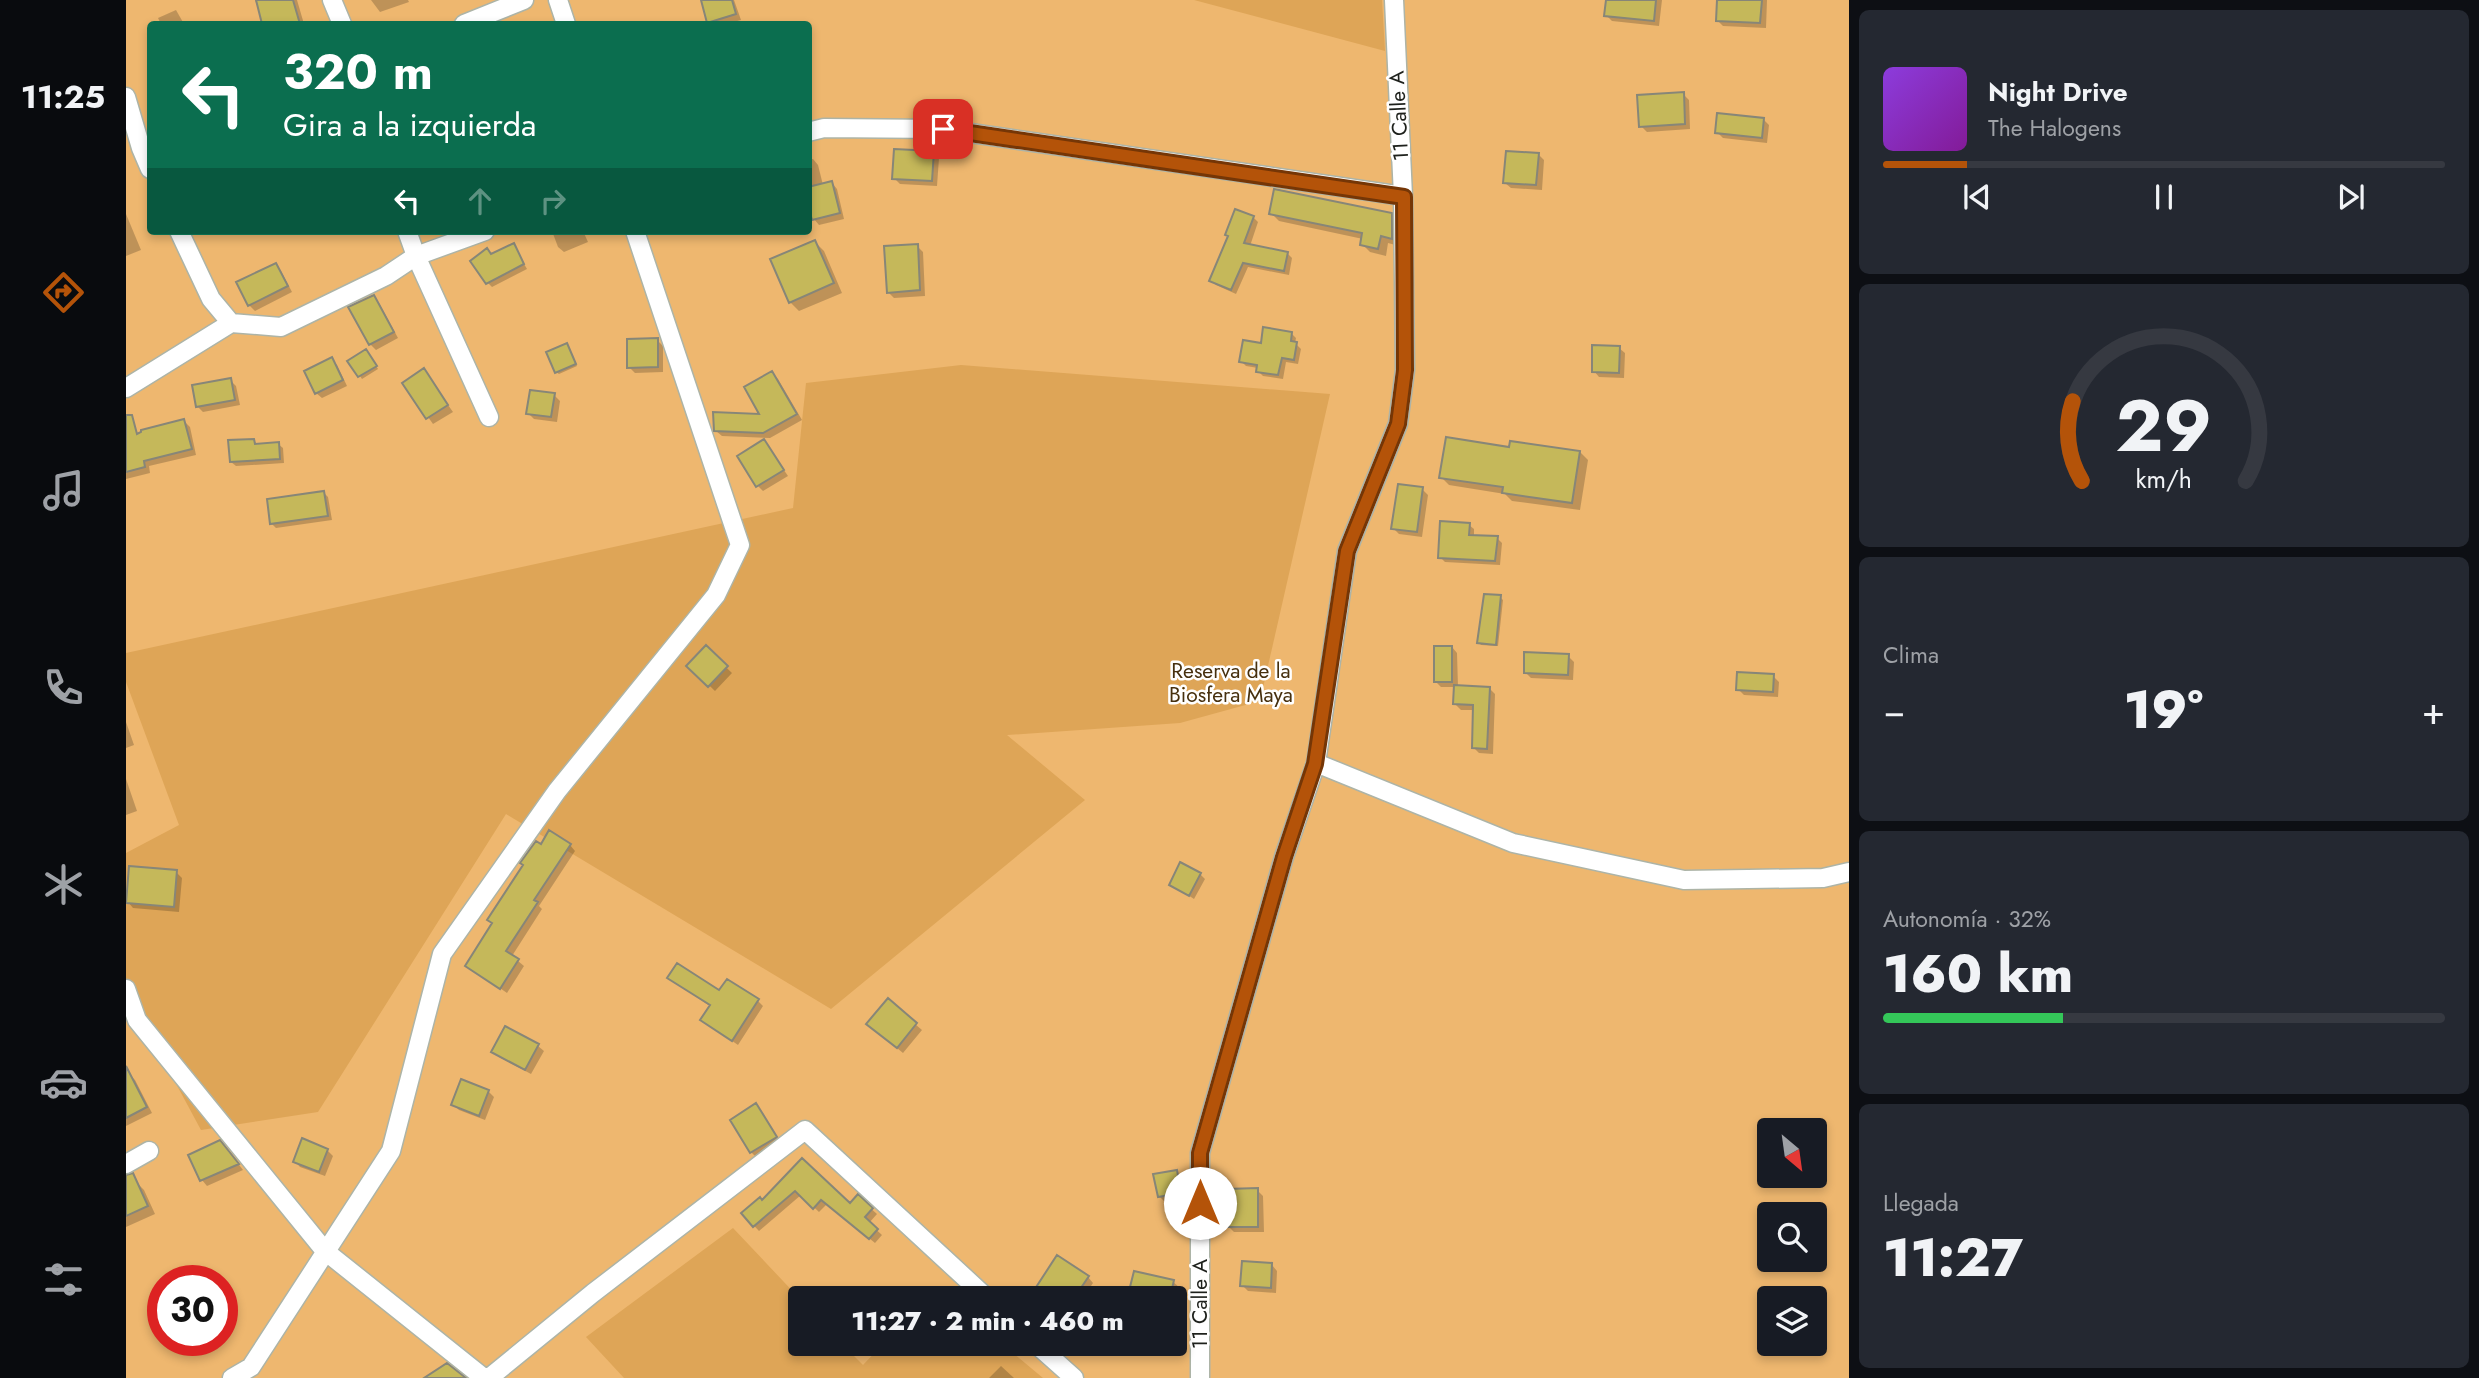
<!DOCTYPE html>
<html lang="es">
<meta charset="utf-8">
<style>
:root{--surface:#171b24;--page:#242831;--text:#f1f3f6;--muted:#9ea1a6;--line:#363941;--accent:#b45309}
body{margin:0;font-family:Jost,sans-serif;background:var(--page);color:var(--text);height:100vh;display:flex;flex-direction:column;font-size:26px;white-space:nowrap}
*{box-sizing:border-box;margin:0}
p{font-size:23px;color:var(--muted)}
.icon{flex:none;width:38px;height:38px;fill:none;stroke:currentColor;stroke-width:2;stroke-linecap:round;stroke-linejoin:round}
.map{position:relative;flex:1;overflow:hidden}
.drawer{display:flex;flex-direction:column;gap:10px;padding:10px;background:#0d0f14;width:630px}
.drawer>*{flex:none}
.guide{position:absolute;left:21px;top:21px;width:665px;height:214px;border-radius:7px;box-shadow:0 4px 10px #0003;background:#0b6e4f;color:#fff;overflow:hidden}
.needle{width:46px;rotate:151deg}
.buttons{position:absolute;left:1631px;top:1118px;display:grid;gap:14px}
.buttons a{display:grid;place-items:center;width:70px;height:70px;border-radius:7px;background:var(--surface);box-shadow:0 4px 10px #0003;font-size:35px}
.speed{position:absolute;left:21px;top:1265px;display:flex;gap:14px;font-size:35px;font-weight:700;text-align:center}
.speed>*{display:grid;place-content:center;width:91px;height:91px;border-radius:50%;background:var(--surface);box-shadow:0 4px 10px #0003;line-height:1}
.speed .limit{border:10px solid #d22;background:#fff;color:#111}
.pin{position:absolute;display:grid;place-items:center;width:60px;height:60px;color:#fff;margin:-30px;border-radius:14px;box-shadow:0 4px 10px #0006}
.me{position:absolute;width:77px;margin:-38px;rotate:0deg;stroke-linejoin:round;filter:drop-shadow(0 0 5px #0008)}
.turn{display:flex;align-items:center;gap:24px;height:147px;padding:0 21px;font-size:32px}
.turn .icon{width:91px;height:91px;stroke-width:2.5}
.turn b{display:block;font-size:49px;line-height:60px}
.lanes{display:flex;align-items:center;height:66px;padding:0 21px;background:#0003;justify-content:center;gap:35px;direction:ltr}
.lanes .off{opacity:.35}
.big{font-size:52px;font-weight:800;line-height:1.1}
.drawer .widget{flex:1;display:flex;flex-direction:column;justify-content:center;gap:10px;min-width:0;padding:0 24px;border-radius:10px;background:var(--page)}
.drawer .dial{align-items:center;gap:0}
.dial svg{height:182px;overflow:visible;fill:none;stroke:var(--line);stroke-width:7;stroke-linecap:round;text-anchor:middle}
.dial text{fill:var(--text);stroke:none}
.song{display:flex;align-items:center;gap:21px}
.cover{width:84px;height:84px;border-radius:10px;background:linear-gradient(135deg,hsl(270 70% 55%),hsl(290 70% 35%))}
.played{height:7px;border-radius:4px;background:linear-gradient(90deg,var(--accent) 15%,var(--line) 15%)}
.keys{display:flex;justify-content:space-around;direction:ltr}
.heat{display:flex;justify-content:space-between;align-items:center;font-size:38px;direction:ltr}
.charge{height:10px;border-radius:5px;background:linear-gradient(90deg,#34c759 32%,var(--line) 0)}
.trip{position:absolute;left:662px;top:1286px;width:399px;height:70px;border-radius:7px;background:var(--surface);box-shadow:0 4px 10px #0003;font-weight:800;line-height:70px;text-align:center}
main{display:flex;flex:1;min-height:0}
.menu{display:flex;flex-direction:column;width:126px;justify-content:space-around;align-items:center;background:#090b0e;color:var(--muted)}
.menu .icon{width:49px;height:49px}
.menu .on{color:var(--accent)}
.menu b{font-size:32px;color:var(--text)}
.map>svg:first-child{display:block}
</style>
<main>
<nav class="menu">
<b>11:25</b>
<svg class="icon on" aria-label="directions" viewBox="0 0 24 24"><path d="M12 3l9 9-9 9-9-9zM9 14v-3h6M13 9l2 2-2 2"/></svg>
<svg class="icon" aria-label="music" viewBox="0 0 24 24"><path d="M9 18V5l10-2v13"/><circle cx="6" cy="18" r="3"/><circle cx="16" cy="16" r="3"/></svg>
<svg class="icon" aria-label="phone" viewBox="0 0 24 24"><path d="M5 4h4l2 5-3 2q2 4 5 5l2-3 5 2v4C11 20 4 13 5 4z"/></svg>
<svg class="icon" aria-label="climate" viewBox="0 0 24 24"><path d="M12 3v18M4 7l16 10M4 17L20 7"/></svg>
<svg class="icon" aria-label="car" viewBox="0 0 24 24"><path d="M5 17H2v-5l4-1 3-4h7l3 4 3 1v5h-3M9 17h6M6 11h13"/><circle cx="7" cy="17" r="2"/><circle cx="17" cy="17" r="2"/></svg>
<svg class="icon" aria-label="filters" viewBox="0 0 24 24"><path d="M4 7h16M4 17h16"/><circle cx="9" cy="7" r="2"/><circle cx="15" cy="17" r="2"/></svg>
</nav>
<div class="map">
<svg width="1723" height="1378" viewBox="0 0 1723 1378">
<rect width="100%" height="100%" fill="#e5eddf"/>
<path fill="#eeb76f" fill-rule="evenodd" d="M 0,0 L 1723,0 L 1723,1378 L 0,1378 ZM 24,24 L 682,24 L 682,231 L 24,231 ZM 1643,1130 L 1689,1130 L 1689,1176 L 1643,1176 ZM 1643,1214 L 1689,1214 L 1689,1260 L 1643,1260 ZM 37,1281 L 96,1281 L 96,1340 L 37,1340 ZM 674,1298 L 1048,1298 L 1048,1344 L 674,1344 ZM 1643,1298 L 1689,1298 L 1689,1344 L 1643,1344 Z"/>
<path fill="#dea557" d="M 1068,0 L 1256,0 L 1259,51 Z
M 835,365 L 1204,394 L 1134,701 L 1054,723 L 881,735 L 959,800 L 705,1009 L 380,814 L 192,1112 L 75,1130 L 0,991 L 0,853 L 53,825 L 0,682 L 0,653 L 667,508 L 680,383 Z
M 607,1228 L 674,1299 L 674,1344 L 716,1344 L 737,1365 L 757,1344 L 876,1344 L 917,1378 L 498,1378 L 460,1337 Z"/>
<path fill="#0003" d="M 129,0 L 171,0 L 178,24 L 138,24 Z
M 245,0 L 282,0 L 283,2 L 254,12 Z
M 576,0 L 608,0 L 615,20 L 600,24 L 585,24 Z
M 1482,0 L 1536,0 L 1533,26 L 1486,21 L 1480,15 Z
M 1593,0 L 1641,0 L 1640,28 L 1597,26 L 1591,20 Z
M 50,10 L 58,24 L 35,24 L 32,18 Z
M 1557,94 L 1563,100 L 1564,129 L 1521,132 L 1515,126 Z
M 1637,119 L 1643,125 L 1641,143 L 1597,138 L 1591,132 Z
M 807,153 L 813,158 L 811,186 L 774,184 L 768,178 Z
M 1412,154 L 1418,160 L 1416,190 L 1385,188 L 1379,183 Z
M 687,159 L 692,165 L 697,185 L 706,183 L 711,189 L 718,219 L 693,225 L 688,219 L 682,198 L 682,160 Z
M 1145,213 L 1265,215 L 1273,223 L 1273,246 L 1262,243 L 1260,256 L 1244,252 L 1236,244 L 1237,239 L 1153,221 Z
M 0,214 L 15,250 L 0,256 Z
M 1127,217 L 1132,222 L 1124,246 L 1162,254 L 1166,258 L 1163,275 L 1122,267 L 1110,294 L 1090,285 L 1085,280 Z
M 426,231 L 457,231 L 462,242 L 438,252 L 432,247 Z
M 689,242 L 698,251 L 716,293 L 673,311 L 664,302 Z
M 387,245 L 401,269 L 366,287 L 362,283 L 366,255 Z
M 791,246 L 797,252 L 799,296 L 768,298 L 762,292 Z
M 150,265 L 155,271 L 166,292 L 129,311 L 123,305 Z
M 247,297 L 253,303 L 272,338 L 250,350 L 244,344 Z
M 1165,333 L 1170,338 L 1169,343 L 1175,349 L 1172,364 L 1160,362 L 1157,379 L 1137,376 L 1132,371 L 1132,368 L 1120,366 L 1115,361 L 1136,345 Z
M 531,340 L 537,346 L 537,372 L 509,373 L 503,367 Z
M 443,347 L 451,366 L 433,374 L 430,372 Z
M 1493,348 L 1499,353 L 1498,378 L 1473,377 L 1468,371 Z
M 242,353 L 252,369 L 236,379 L 224,361 Z
M 205,359 L 211,365 L 221,386 L 196,398 L 190,393 Z
M 298,371 L 327,412 L 307,424 L 278,383 Z
M 646,373 L 652,379 L 676,420 L 644,438 L 596,436 L 590,431 L 636,416 Z
M 104,380 L 110,386 L 114,405 L 77,412 L 71,406 Z
M 428,395 L 434,401 L 431,422 L 408,419 L 402,413 Z
M 58,421 L 64,427 L 70,455 L 23,466 L 24,473 L 0,479 L 0,438 Z
M 128,441 L 133,446 L 152,444 L 157,448 L 158,463 L 110,466 L 105,462 Z
M 638,441 L 662,476 L 637,491 L 632,486 Z
M 1384,449 L 1454,452 L 1462,460 L 1454,510 L 1386,501 L 1379,494 L 1323,485 L 1315,477 Z
M 1296,489 L 1302,495 L 1296,537 L 1273,534 L 1267,528 Z
M 198,493 L 202,497 L 206,520 L 150,528 L 145,523 Z
M 1343,525 L 1348,529 L 1348,537 L 1371,538 L 1376,543 L 1374,565 L 1319,562 L 1314,557 Z
M 1374,597 L 1377,600 L 1372,646 L 1355,645 L 1353,642 Z
M 1326,647 L 1331,653 L 1332,687 L 1363,688 L 1369,694 L 1367,754 L 1353,753 L 1347,747 L 1349,710 L 1335,710 L 1329,704 L 1330,687 L 1315,687 L 1310,682 Z
M 580,648 L 606,673 L 589,691 L 563,666 Z
M 1442,656 L 1448,662 L 1447,680 L 1405,678 L 1399,672 Z
M 1647,676 L 1653,682 L 1652,697 L 1618,695 L 1612,689 Z
M 0,722 L 8,745 L 0,748 Z
M 0,779 L 11,811 L 0,815 Z
M 444,845 L 449,851 L 413,906 L 416,909 L 386,956 L 398,966 L 381,993 L 341,965 Z
M 50,872 L 56,878 L 53,912 L 7,908 L 2,902 Z
M 1074,874 L 1079,879 L 1068,899 L 1045,884 Z
M 543,978 L 594,993 L 632,1001 L 637,1006 L 612,1045 L 576,1020 L 585,1007 Z
M 762,1001 L 796,1030 L 777,1053 L 748,1029 Z
M 380,1028 L 412,1046 L 418,1051 L 405,1074 L 373,1057 L 367,1052 Z
M 3,1074 L 9,1080 L 26,1113 L 0,1126 L 0,1076 Z
M 362,1091 L 368,1097 L 359,1120 L 333,1110 L 327,1104 Z
M 630,1105 L 655,1143 L 631,1158 L 625,1152 Z
M 100,1148 L 117,1170 L 81,1186 L 76,1180 L 64,1156 Z
M 201,1150 L 207,1156 L 199,1176 L 174,1167 L 169,1161 Z
M 676,1160 L 724,1205 L 732,1197 L 751,1214 L 743,1223 L 756,1235 L 749,1243 L 701,1204 L 693,1212 L 675,1195 L 633,1231 L 617,1214 L 636,1203 Z
M 1050,1172 L 1056,1177 L 1059,1198 L 1039,1202 L 1033,1196 Z
M 10,1182 L 18,1190 L 29,1214 L 0,1227 L 0,1187 Z
M 1131,1190 L 1137,1196 L 1138,1232 L 1108,1232 L 1102,1226 Z
M 1146,1265 L 1151,1271 L 1150,1293 L 1122,1291 L 1116,1285 Z
M 962,1277 L 967,1283 L 957,1298 L 913,1298 L 908,1294 Z
M 1047,1282 L 1053,1287 L 1048,1308 L 1048,1298 L 1008,1298 L 1004,1294 Z
M 731,1287 L 744,1298 L 720,1298 Z
M 875,1366 L 888,1378 L 863,1378 Z"/>
<path fill="#c5b85a" stroke="#878678" stroke-width="2" d="M 130,0 L 167,0 L 174,24 L 136,24 Z
M 575,0 L 606,0 L 610,14 L 581,23 Z
M 1480,0 L 1530,0 L 1528,21 L 1478,16 Z
M 1591,0 L 1636,0 L 1634,23 L 1590,21 Z
M 1558,92 L 1559,124 L 1513,127 L 1511,95 Z
M 1591,113 L 1638,118 L 1636,138 L 1589,133 Z
M 768,149 L 808,151 L 806,181 L 766,179 Z
M 1380,151 L 1413,153 L 1410,185 L 1377,183 Z
M 706,181 L 714,213 L 686,220 L 682,205 L 682,187 Z
M 1148,189 L 1266,213 L 1266,239 L 1255,236 L 1252,249 L 1234,245 L 1236,233 L 1143,214 Z
M 1109,209 L 1128,216 L 1118,243 L 1162,252 L 1158,271 L 1117,263 L 1105,290 L 1083,281 L 1102,236 L 1099,235 Z
M 689,240 L 708,283 L 663,303 L 644,259 Z
M 388,243 L 398,264 L 360,284 L 344,261 L 361,248 L 365,254 Z
M 792,244 L 794,290 L 761,293 L 758,246 Z
M 150,263 L 162,286 L 122,306 L 110,282 Z
M 248,295 L 268,332 L 243,345 L 222,307 Z
M 1137,327 L 1166,332 L 1165,341 L 1171,342 L 1168,360 L 1156,358 L 1152,375 L 1130,372 L 1131,365 L 1113,362 L 1117,340 L 1135,343 Z
M 532,338 L 532,367 L 501,368 L 501,339 Z
M 441,343 L 450,364 L 429,373 L 420,352 Z
M 1466,345 L 1494,346 L 1493,373 L 1466,372 Z
M 240,349 L 251,366 L 232,377 L 221,361 Z
M 206,357 L 217,380 L 189,394 L 178,371 Z
M 298,368 L 322,405 L 300,419 L 276,383 Z
M 646,371 L 671,414 L 637,433 L 588,431 L 587,412 L 633,414 L 618,387 Z
M 105,378 L 109,400 L 70,407 L 66,385 Z
M 404,390 L 429,393 L 425,417 L 400,414 Z
M 0,415 L 6,415 L 11,434 L 15,432 L 15,430 L 58,419 L 66,449 L 18,461 L 19,467 L 0,472 Z
M 1320,437 L 1383,447 L 1384,441 L 1454,451 L 1446,503 L 1376,493 L 1377,487 L 1313,478 Z
M 128,439 L 129,444 L 153,442 L 154,459 L 104,462 L 102,440 Z
M 638,439 L 658,470 L 630,487 L 611,456 Z
M 1272,484 L 1297,487 L 1291,532 L 1265,529 Z
M 198,491 L 202,516 L 144,524 L 141,499 Z
M 1314,521 L 1344,523 L 1343,535 L 1372,536 L 1369,561 L 1312,558 Z
M 1358,594 L 1375,595 L 1370,645 L 1351,643 Z
M 580,645 L 602,666 L 582,687 L 560,666 Z
M 1308,646 L 1326,646 L 1326,682 L 1308,682 Z
M 1398,652 L 1443,654 L 1442,675 L 1398,673 Z
M 1611,672 L 1648,674 L 1647,692 L 1610,690 Z
M 1328,685 L 1364,687 L 1361,749 L 1346,748 L 1347,705 L 1327,704 Z
M 423,830 L 445,844 L 408,900 L 412,902 L 380,951 L 393,959 L 374,989 L 339,966 L 366,923 L 361,920 L 397,865 L 394,863 L 410,841 L 415,844 Z
M 1054,862 L 1075,873 L 1063,896 L 1043,885 Z
M 3,866 L 51,870 L 48,907 L 0,903 Z
M 551,963 L 593,990 L 601,979 L 633,999 L 606,1041 L 574,1020 L 584,1005 L 541,978 Z
M 762,998 L 791,1023 L 771,1048 L 740,1024 Z
M 379,1026 L 413,1044 L 399,1070 L 365,1052 Z
M 0,1066 L 21,1107 L 0,1118 Z
M 335,1079 L 363,1090 L 353,1116 L 325,1105 Z
M 630,1103 L 651,1137 L 624,1153 L 604,1120 Z
M 176,1138 L 202,1149 L 193,1172 L 167,1162 Z
M 94,1140 L 113,1164 L 74,1181 L 62,1155 Z
M 676,1158 L 724,1203 L 732,1194 L 747,1208 L 739,1217 L 752,1229 L 743,1239 L 695,1200 L 687,1209 L 669,1191 L 627,1227 L 615,1213 L 634,1197 L 636,1200 Z
M 1051,1170 L 1055,1193 L 1032,1197 L 1027,1174 Z
M 7,1173 L 22,1206 L 0,1216 L 0,1175 Z
M 1132,1188 L 1132,1227 L 1101,1227 L 1100,1189 Z
M 931,1255 L 963,1276 L 948,1298 L 903,1298 Z
M 1116,1261 L 1146,1263 L 1145,1288 L 1114,1286 Z
M 1008,1271 L 1048,1280 L 1044,1298 L 1017,1298 L 1002,1295 Z
M 321,1363 L 340,1378 L 298,1378 Z"/>
<g fill="none" stroke-linecap="round" stroke-linejoin="round">
<g stroke="#adb4a7" stroke-width="21">
<path id="street" d="M 206,0 L 216,24
M 432,0 L 440,24
M 338,24 L 398,0
M 0,97 L 15,148 L 24,169
M 682,132 L 698,128 L 817,129 L 1277,196
M 53,231 L 85,299 L 105,323
M 281,231 L 290,256 L 363,417
M 0,388 L 105,323 L 155,327 L 260,276 L 290,256 L 359,231
M 1190,763 L 1387,843 L 1558,880 L 1697,878 L 1723,872
M 0,989 L 11,1020 L 199,1251 L 358,1378
M 0,1164 L 23,1151
M 910,1344 L 948,1378
M 106,1378 L 125,1367 L 265,1151 L 316,954 L 431,791 L 590,595 L 614,545 L 509,231
M 363,1378 L 467,1293 L 679,1130 L 861,1298
M 1074,1378 L 1074,1153 L 1158,857 L 1190,763 L 1221,551 L 1272,424 L 1279,370 L 1277,196 L 1268,0"/>
</g>
<use href="#street" stroke="#fff" stroke-width="18"/>
</g>
<g fill="none" stroke-linecap="round" stroke-linejoin="round">
<g stroke="#753606" stroke-width="18">
<path id="route" d="M 817,129 L 1278,197 L 1279,370 L 1272,424 L 1221,551 L 1189,764 L 1158,857 L 1074,1153 L 1074,1203"/>
</g>
<use href="#route" stroke="#b45309" stroke-width="12"/>
</g>
<g text-anchor="middle" stroke-width="5" stroke-linejoin="round" paint-order="stroke">
<g font-size="21" fill="#1e211c" stroke="#fff">
<text transform="translate(1273 116) rotate(-93)" y="7">11 Calle A</text>
<text transform="translate(1074 1304) rotate(-90)" y="7">11 Calle A</text>
</g>
<g font-size="21" fill="#47300e" stroke="#fff">
<text x="1105" y="678">Reserva de la<tspan x="1105" dy="24">Biosfera Maya</tspan></text>
</g>
</g>
</svg>
<div class="buttons">
<a><svg class="needle" viewBox="-14 -14 28 28"><path d="M0-13l5 13h-10z" fill="#e53935"/><path d="M0 13l5-13h-10z" fill="#9ea1a6"/></svg></a>
<a><svg class="icon" aria-label="search" viewBox="0 0 24 24"><circle cx="10" cy="10" r="6"/><path d="M15 15l6 6"/></svg></a>
<a><svg class="icon" aria-label="layers" viewBox="0 0 24 24"><path d="M12 4l9 5-9 5-9-5zM3 14l9 5 9-5"/></svg></a>
</div>
<div class="speed"><div class="limit">30</div></div>
<div class="pin" style="left:817px;top:129px;background:#d93025"><svg class="icon" aria-label="arrive" viewBox="0 0 24 24"><path d="M6 21V4h12l-3 4 3 4H6"/></svg></div>
<svg class="me" style="left:1074px;top:1203px" viewBox="-20 -20 40 40"><circle r="19" fill="#fff"/><path d="M0-13L10 11 0 6-10 11z" fill="#b45309"/></svg>
<div class="trip">11:27 · 2 min · 460 m</div>
<div class="guide">
<div class="turn"><svg class="icon" aria-label="left" viewBox="0 0 24 24"><path d="M17 20v-9H6M10 6l-5 5 5 5"/></svg><div><b>320 m</b>Gira a la izquierda</div></div>
<div class="lanes"><svg class="icon" aria-label="left" viewBox="0 0 24 24"><path d="M17 20v-9H6M10 6l-5 5 5 5"/></svg><svg class="icon off" aria-label="ahead" viewBox="0 0 24 24"><path d="M12 20V5M6 11l6-6 6 6"/></svg><svg class="icon off" aria-label="right" viewBox="0 0 24 24"><path d="M7 20v-9h11M14 6l5 5-5 5"/></svg></div>
</div>
</div>
<section class="drawer">
<div class="widget">
<div class="song"><i class="cover"></i><div><b>Night Drive</b><p>The Halogens</p></div></div>
<div class="played"></div>
<div class="keys"><svg class="icon" aria-label="previous" viewBox="0 0 24 24"><path d="M18 5L8 12l10 7zM5 5v14"/></svg><svg class="icon" aria-label="pause" viewBox="0 0 24 24"><path d="M8 5v14M16 5v14"/></svg><svg class="icon" aria-label="next" viewBox="0 0 24 24"><path d="M6 5l10 7-10 7zM19 5v14"/></svg></div>
</div>
<div class="widget dial"><svg viewBox="0 0 100 80">
<path d="M14 69A42 42 0 1 1 86 69"/>
<path d="M14 69A42 42 0 0 1 10 34" stroke="#b45309"/>
<text x="50" y="56" font-size="32" font-weight="700">29</text>
<text x="50" y="72" font-size="11">km/h</text>
</svg></div>
<div class="widget"><p>Clima</p>
<div class="heat"><a>−</a><b class="big">19°</b><a>+</a></div>
</div>
<div class="widget"><p>Autonomía · 32%</p><b class="big">160 km</b><div class="charge"></div></div>
<div class="widget"><p>Llegada</p><b class="big">11:27</b></div>
</section>
</main>
